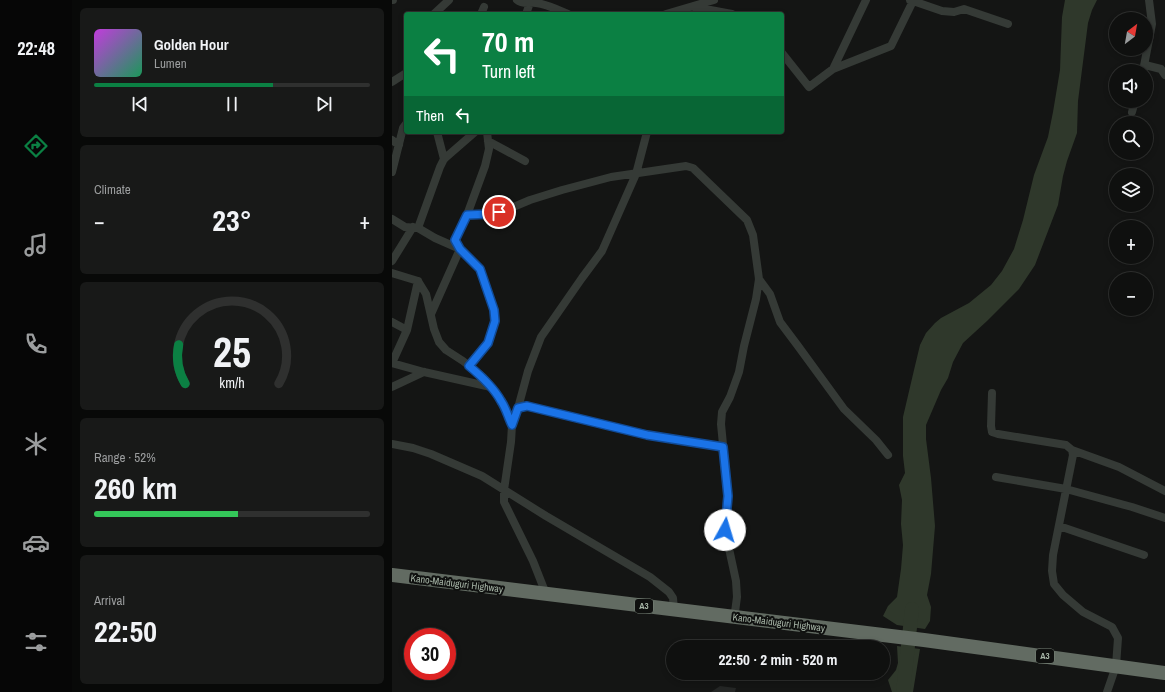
<!DOCTYPE html>
<meta charset="utf-8">
<style>
:root{--surface:#0f100f;--page:#181918;--text:#f1f3f6;--muted:#9b9d9e;--line:#2f302f;--accent:#0b8043}
body{margin:0;font-family:"Archivo Narrow",sans-serif;background:var(--page);color:var(--text);height:100vh;display:flex;flex-direction:column;font-size:15px;white-space:nowrap}
*{box-sizing:border-box;margin:0}
p{font-size:13px;color:var(--muted)}
.icon{flex:none;width:22px;height:22px;fill:none;stroke:currentColor;stroke-width:2;stroke-linecap:round;stroke-linejoin:round}
.map{position:relative;flex:1;overflow:hidden}
.details{display:flex;flex-direction:column;gap:8px;padding:8px;background:#080908;width:320px}
.details>*{flex:none}
.top-card{position:absolute;left:12px;top:12px;width:380px;height:122px;border-radius:4px;box-shadow:0 2px 6px #0003,0 0 0 1px var(--line);background:#0b8043;color:#fff;overflow:hidden}
.needle{width:26px;rotate:31deg}
.buttons{position:absolute;left:717px;top:12px;display:grid;gap:8px}
.buttons a{display:grid;place-items:center;width:44px;height:44px;border-radius:50%;background:var(--surface);box-shadow:0 2px 6px #0003,0 0 0 1px var(--line);font-size:20px}
.speed{position:absolute;left:12px;top:628px;display:flex;gap:8px;font-size:20px;font-weight:700;text-align:center}
.speed>*{display:grid;place-content:center;width:52px;height:52px;border-radius:50%;background:var(--surface);box-shadow:0 2px 6px #0003,0 0 0 1px var(--line);line-height:1}
.speed .limit{border:6px solid #d22;background:#fff;color:#111}
.pin{position:absolute;display:grid;place-items:center;width:34px;height:34px;color:#fff;margin:-17px;border:2px solid #fff;border-radius:50%;box-shadow:0 1px 4px #0007}
.me{position:absolute;width:44px;margin:-22px;rotate:6deg;stroke-linejoin:round;filter:drop-shadow(0 0 3px #0008)}
.turn{display:flex;align-items:center;gap:14px;height:84px;padding:0 12px;font-size:18px}
.turn .icon{width:52px;height:52px;stroke-width:2.5}
.turn b{display:block;font-size:28px;line-height:34px}
.then{display:flex;align-items:center;height:38px;padding:0 12px;background:#0003;gap:8px;font-size:15px}
.big{font-size:30px;font-weight:700;line-height:1.1}
.details .widget{flex:1;display:flex;flex-direction:column;justify-content:center;gap:6px;min-width:0;padding:0 14px;border-radius:6px;background:var(--page)}
.details .dial{align-items:center;gap:0}
.dial svg{height:104px;overflow:visible;fill:none;stroke:var(--line);stroke-width:7;stroke-linecap:round;text-anchor:middle}
.dial text{fill:var(--text);stroke:none}
.song{display:flex;align-items:center;gap:12px}
.cover{width:48px;height:48px;border-radius:6px;background:linear-gradient(135deg,hsl(290 70% 55%),hsl(150 70% 35%))}
.played{height:4px;border-radius:2px;background:linear-gradient(90deg,var(--accent) 65%,var(--line) 65%)}
.keys{display:flex;justify-content:space-around;direction:ltr}
.heat{display:flex;justify-content:space-between;align-items:center;font-size:22px;direction:ltr}
.charge{height:6px;border-radius:3px;background:linear-gradient(90deg,#34c759 52%,var(--line) 0)}
.trip{position:absolute;left:274px;top:640px;width:224px;height:40px;border-radius:20px;background:var(--surface);box-shadow:0 2px 6px #0003,0 0 0 1px var(--line);font-weight:700;line-height:40px;text-align:center}
main{display:flex;flex:1;min-height:0}
.tab-bar{display:flex;flex-direction:column;width:72px;justify-content:space-around;align-items:center;background:#060606;color:var(--muted)}
.tab-bar .icon{width:28px;height:28px}
.tab-bar .current{color:var(--accent)}
.tab-bar b{font-size:18px;color:var(--text)}
.map>svg:first-child{display:block}
</style>
<main>
<nav class="tab-bar">
<b>22:48</b>
<svg class="icon current" aria-label="directions" viewBox="0 0 24 24"><path d="M12 3l9 9-9 9-9-9zM9 14v-3h6M13 9l2 2-2 2"/></svg>
<svg class="icon" aria-label="music" viewBox="0 0 24 24"><path d="M9 18V5l10-2v13"/><circle cx="6" cy="18" r="3"/><circle cx="16" cy="16" r="3"/></svg>
<svg class="icon" aria-label="phone" viewBox="0 0 24 24"><path d="M5 4h4l2 5-3 2q2 4 5 5l2-3 5 2v4C11 20 4 13 5 4z"/></svg>
<svg class="icon" aria-label="climate" viewBox="0 0 24 24"><path d="M12 3v18M4 7l16 10M4 17L20 7"/></svg>
<svg class="icon" aria-label="car" viewBox="0 0 24 24"><path d="M5 17H2v-5l4-1 3-4h7l3 4 3 1v5h-3M9 17h6M6 11h13"/><circle cx="7" cy="17" r="2"/><circle cx="17" cy="17" r="2"/></svg>
<svg class="icon" aria-label="filters" viewBox="0 0 24 24"><path d="M4 7h16M4 17h16"/><circle cx="9" cy="7" r="2"/><circle cx="15" cy="17" r="2"/></svg>
</nav>
<section class="details">
<div class="widget">
<div class="song"><i class="cover"></i><div><b>Golden Hour</b><p>Lumen</p></div></div>
<div class="played"></div>
<div class="keys"><svg class="icon" aria-label="previous" viewBox="0 0 24 24"><path d="M18 5L8 12l10 7zM5 5v14"/></svg><svg class="icon" aria-label="pause" viewBox="0 0 24 24"><path d="M8 5v14M16 5v14"/></svg><svg class="icon" aria-label="next" viewBox="0 0 24 24"><path d="M6 5l10 7-10 7zM19 5v14"/></svg></div>
</div>
<div class="widget"><p>Climate</p>
<div class="heat"><a>−</a><b class="big">23°</b><a>+</a></div>
</div>
<div class="widget dial"><svg viewBox="0 0 100 80">
<path d="M14 69A42 42 0 1 1 86 69"/>
<path d="M14 69A42 42 0 0 1 9 39" stroke="#0b8043"/>
<text x="50" y="56" font-size="32" font-weight="700">25</text>
<text x="50" y="72" font-size="11">km/h</text>
</svg></div>
<div class="widget"><p>Range · 52%</p><b class="big">260 km</b><div class="charge"></div></div>
<div class="widget"><p>Arrival</p><b class="big">22:50</b></div>
</section>
<div class="map">
<svg width="773" height="692" viewBox="0 0 773 692">
<rect width="100%" height="100%" fill="#141514"/>
<path fill="#2f382b" d="M 673,0 L 705,0 L 700,10 L 696,23 L 686,101 L 685,133 L 675,161 L 671,176 L 666,205 L 643,265 L 627,289 L 595,321 L 571,343 L 561,362 L 556,378 L 549,390 L 534,425 L 534,439 L 539,478 L 543,526 L 539,574 L 535,595 L 539,607 L 538,621 L 533,629 L 505,625 L 491,616 L 496,606 L 505,597 L 509,569 L 511,545 L 509,524 L 510,500 L 507,485 L 513,473 L 511,456 L 511,417 L 522,370 L 528,345 L 534,333 L 543,323 L 549,318 L 577,303 L 599,285 L 610,271 L 622,249 L 631,220 L 642,175 L 656,137 L 661,112 L 668,70 L 670,17 Z
M 505,646 L 528,649 L 521,692 L 500,692 L 496,680 L 504,670 L 506,663 Z"/>
<g fill="none" stroke-linecap="round" stroke-linejoin="round">
<path stroke="#2f382b" stroke-width="14" d="M 511,692 L 520,609"/>
</g>
<path fill="#242625" d="M 328,686 L 344,688 L 343,692 L 319,692 Z"/>
<g fill="none" stroke-linecap="round" stroke-linejoin="round">
<path stroke="#353a36" stroke-width="8" d="M 0,0 L 1,0
M 125,0 C 131,5 138,2 144,3 C 155,4 166,10 176,14
M 518,0 L 550,11 L 562,12 L 572,9 L 616,24
M 302,7 L 340,14
M 42,14 L 57,0
M 89,14 L 92,7
M 134,14 L 139,0
M 274,14 L 322,0
M 390,53 L 417,87 L 441,69 L 499,46 L 521,1
M 753,65 L 769,69 L 773,75
M 441,69 L 474,0
M 751,71 L 760,24 L 757,0
M 0,82 L 14,73
M 740,112 L 743,101
M 45,132 L 52,159
M 0,140 L 7,145
M 96,141 L 133,161
M 0,172 L 11,128 L 14,124
M 75,215 L 97,214 L 107,213 L 138,200 L 170,190 L 219,177 L 294,166 L 301,168 L 355,220 L 361,235 L 367,279 L 364,299 L 352,346 L 347,372 L 338,397 L 330,412 L 329,424 L 336,496 L 333,530 L 344,581 L 345,597 L 343,612 L 341,617
M 0,219 L 13,227 L 26,228 L 43,238 L 68,249 L 63,240 L 75,215 L 93,166 L 97,149 L 95,132
M 26,228 L 48,167 L 52,159 L 83,132
M 0,261 L 21,227
M 0,273 L 26,281 L 34,294 L 42,329 L 47,342 L 54,350 L 71,361 L 91,377 L 104,393 L 110,401 L 120,425
M 367,279 L 378,294 L 388,322 L 406,346 L 452,409 L 484,440 L 496,455
M 39,314 L 68,249 L 88,269 L 102,310 L 103,321 L 96,343 L 77,366
M 0,322 L 15,330
M 0,363 L 32,372 L 99,387
M 0,363 L 15,330 L 26,281
M 0,387 L 32,372
M 600,393 L 599,426 L 600,432 L 606,434 L 674,445 L 680,450 L 681,455 L 661,555 L 660,571 L 662,584 L 671,595 L 691,612 L 720,627 L 726,638 L 724,666 L 715,692
M 126,408 L 135,406 L 255,435 L 331,447
M 0,444 L 21,448 L 39,454 L 90,476 L 154,516 L 258,577 L 277,592 L 281,598 L 282,610
M 680,450 L 727,467 L 773,491
M 604,477 L 674,489 L 740,507 L 773,518
M 667,526 L 752,555
M 154,594 L 141,561 L 112,502 L 112,490 L 119,442 L 120,425 L 126,408 L 136,371 L 149,337 L 190,278 L 210,251 L 244,174 L 255,132"/>
<path stroke="#626b62" stroke-width="14" d="M 0,575 L 532,640 L 773,673"/>
</g>
<g fill="none" stroke-linecap="round" stroke-linejoin="round">
<g stroke="#114b97" stroke-width="10">
<path id="route" d="M 107,212 L 97,214 L 75,215 L 63,240 L 68,249 L 88,269 L 102,310 L 103,321 L 96,343 L 77,366 C 88,375 102,388 109,401 C 114,408 116,417 120,425 L 126,408 L 135,406 L 255,435 L 331,447 L 336,496 L 333,530"/>
</g>
<use href="#route" stroke="#1a73e8" stroke-width="7"/>
</g>
<g text-anchor="middle" stroke-width="4" stroke-linejoin="round" paint-order="stroke">
<g fill="#0f100f" stroke="#798479" stroke-width="1">
<rect x="243" y="599" width="18" height="14" rx="3"/>
<rect x="644" y="649" width="18" height="14" rx="3"/>
</g>
<g font-size="9" font-weight="bold" fill="#a7b5a7">
<text x="252" y="609">A3</text>
<text x="653" y="659">A3</text>
</g>
<g font-size="10" fill="#a7b5a7" stroke="#0f100f">
<text transform="translate(65 583) rotate(7)" y="4">Kano-Maiduguri Highway</text>
<text transform="translate(387 622) rotate(7)" y="4">Kano-Maiduguri Highway</text>
</g>
</g>
</svg>
<div class="buttons">
<a><svg class="needle" viewBox="-14 -14 28 28"><path d="M0-13l5 13h-10z" fill="#e53935"/><path d="M0 13l5-13h-10z" fill="#9b9d9e"/></svg></a>
<a><svg class="icon" aria-label="sound" viewBox="0 0 24 24"><path d="M4 9h4l5-4v14l-5-4H4zM17 9q2 3 0 6"/></svg></a>
<a><svg class="icon" aria-label="search" viewBox="0 0 24 24"><circle cx="10" cy="10" r="6"/><path d="M15 15l6 6"/></svg></a>
<a><svg class="icon" aria-label="layers" viewBox="0 0 24 24"><path d="M12 4l9 5-9 5-9-5zM3 14l9 5 9-5"/></svg></a>
<a>+</a>
<a>−</a>
</div>
<div class="speed"><div class="limit">30</div></div>
<div class="pin" style="left:107px;top:212px;background:#d93025"><svg class="icon" aria-label="arrive" viewBox="0 0 24 24"><path d="M6 21V4h12l-3 4 3 4H6"/></svg></div>
<svg class="me" style="left:333px;top:530px" viewBox="-20 -20 40 40"><circle r="19" fill="#fff"/><path d="M0-13L10 11 0 6-10 11z" fill="#1a73e8"/></svg>
<div class="trip">22:50 · 2 min · 520 m</div>
<div class="top-card">
<div class="turn"><svg class="icon" aria-label="left" viewBox="0 0 24 24"><path d="M17 20v-9H6M10 6l-5 5 5 5"/></svg><div><b>70 m</b>Turn left</div></div>
<div class="then">Then<svg class="icon" aria-label="left" viewBox="0 0 24 24"><path d="M17 20v-9H6M10 6l-5 5 5 5"/></svg></div>
</div>
</div>
</main>
